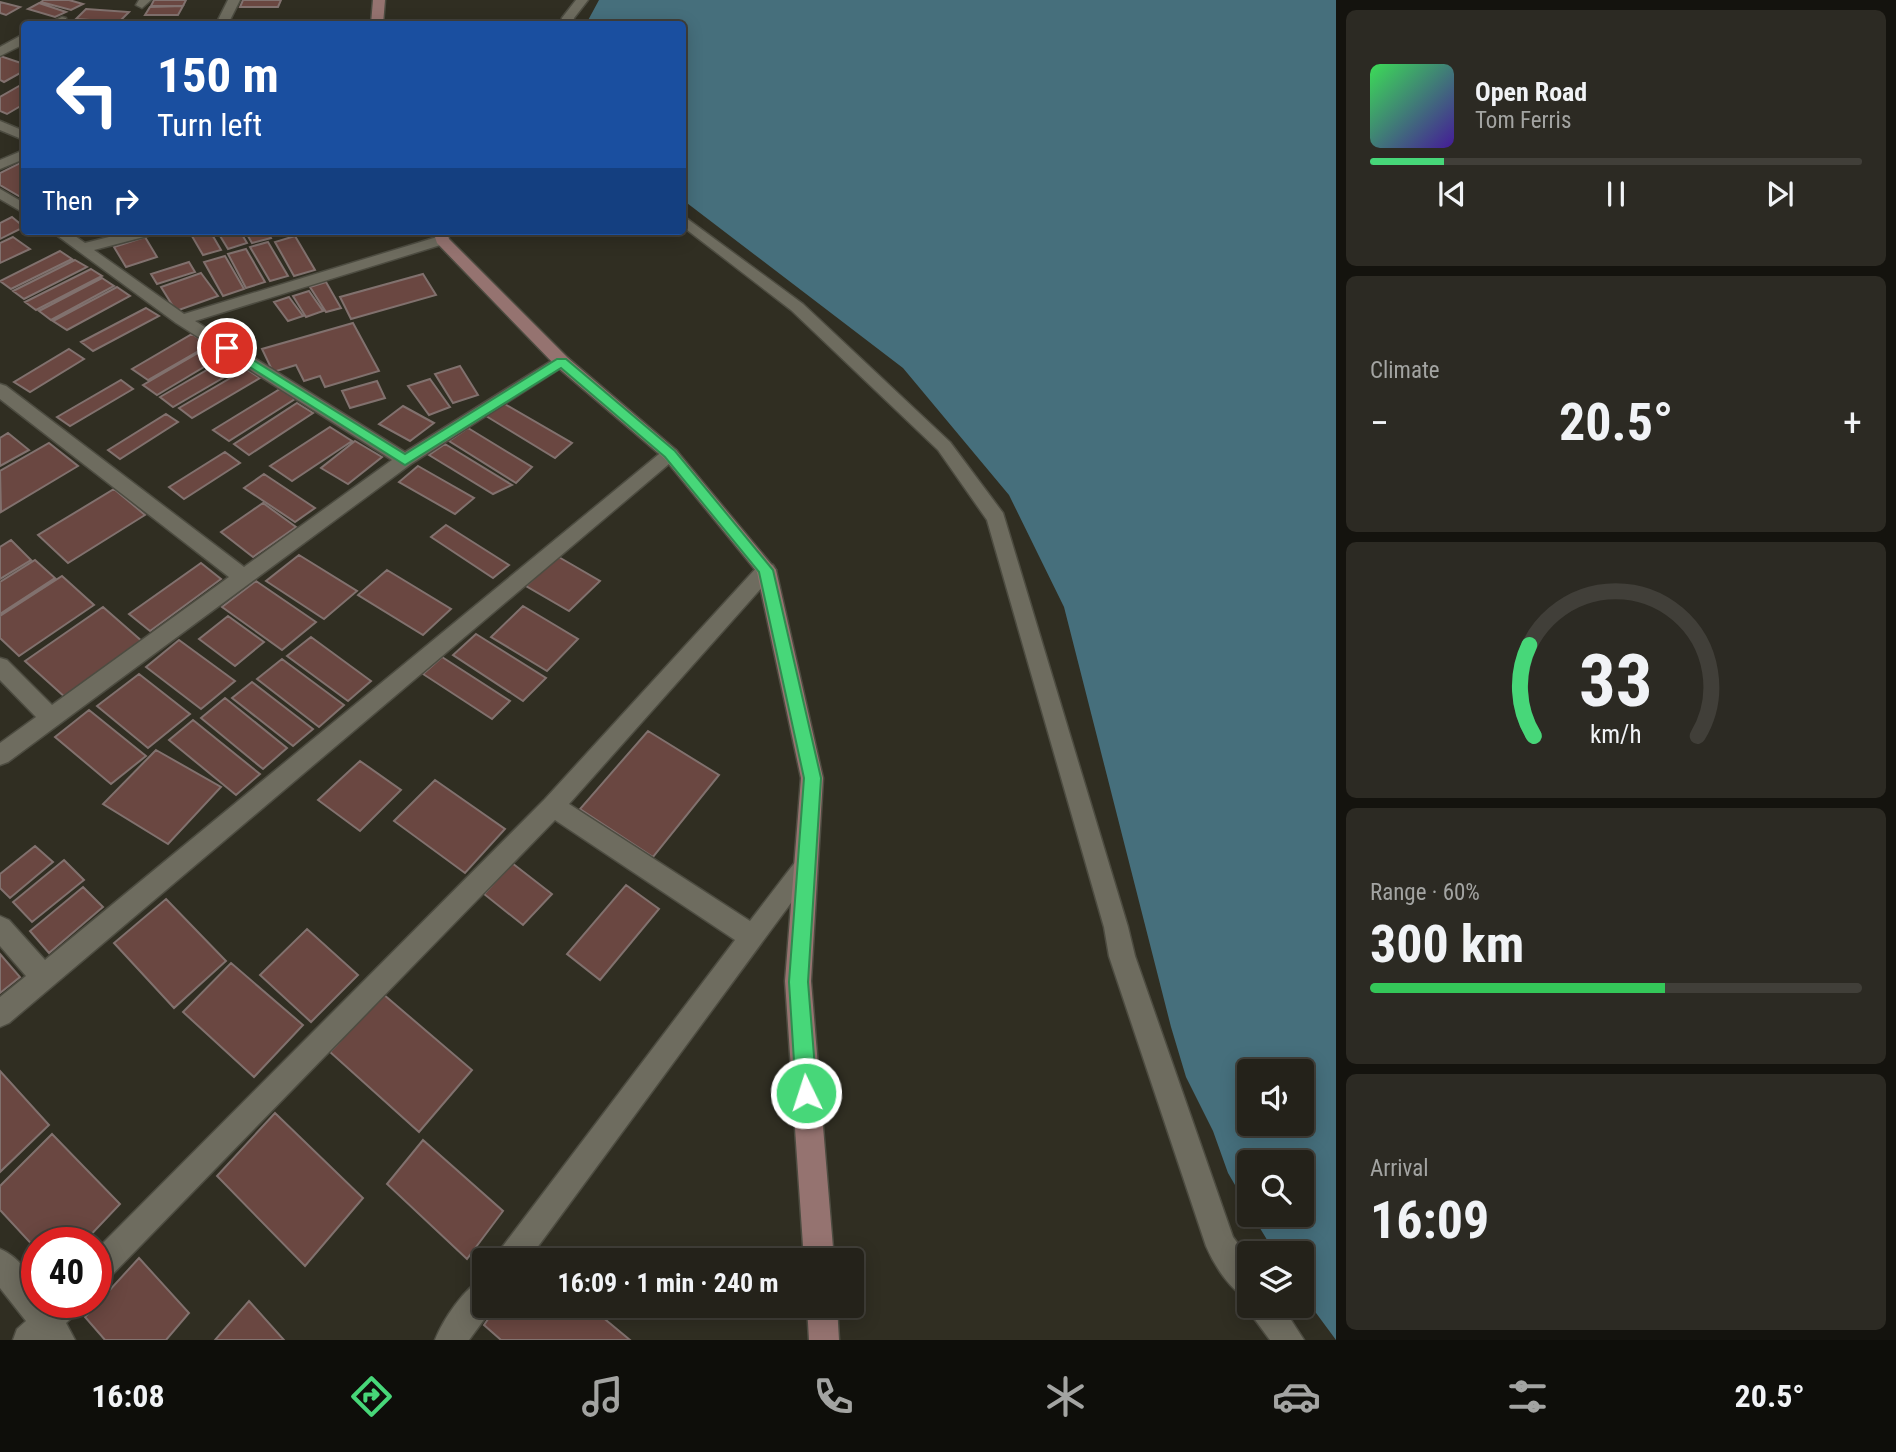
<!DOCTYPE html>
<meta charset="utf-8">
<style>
:root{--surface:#24221a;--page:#2c2a23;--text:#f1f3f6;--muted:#a3a4a2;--line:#413f39;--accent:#47d779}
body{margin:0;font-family:"Roboto Condensed",sans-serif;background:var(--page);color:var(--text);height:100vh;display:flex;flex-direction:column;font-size:26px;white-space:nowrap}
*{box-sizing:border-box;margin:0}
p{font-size:23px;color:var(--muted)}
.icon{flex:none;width:38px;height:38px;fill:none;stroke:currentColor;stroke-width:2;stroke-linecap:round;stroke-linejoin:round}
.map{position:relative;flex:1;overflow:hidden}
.details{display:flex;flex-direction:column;gap:10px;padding:10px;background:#14130e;width:560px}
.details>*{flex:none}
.guide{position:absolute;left:21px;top:21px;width:665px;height:214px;border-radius:7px;box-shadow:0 4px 18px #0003,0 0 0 2px var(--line);background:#1a4fa0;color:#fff;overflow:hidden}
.controls{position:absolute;left:1237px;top:1059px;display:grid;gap:14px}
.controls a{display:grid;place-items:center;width:77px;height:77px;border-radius:7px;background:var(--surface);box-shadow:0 4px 18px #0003,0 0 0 2px var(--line);font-size:35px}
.speed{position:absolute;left:21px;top:1227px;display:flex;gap:14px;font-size:35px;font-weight:700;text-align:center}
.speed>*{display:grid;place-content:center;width:91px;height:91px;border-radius:50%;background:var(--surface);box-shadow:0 4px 18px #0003,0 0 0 2px var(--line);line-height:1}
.speed .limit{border:10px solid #d22;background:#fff;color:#111}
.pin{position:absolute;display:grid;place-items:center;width:60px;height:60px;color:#fff;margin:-30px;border:4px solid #fff;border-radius:50%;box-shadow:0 2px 7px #0007}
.me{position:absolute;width:77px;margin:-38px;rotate:356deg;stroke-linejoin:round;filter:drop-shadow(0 0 5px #0008)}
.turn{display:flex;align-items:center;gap:24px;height:147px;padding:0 21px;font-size:32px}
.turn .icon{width:91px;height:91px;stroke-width:2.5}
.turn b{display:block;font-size:49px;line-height:60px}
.then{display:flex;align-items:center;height:66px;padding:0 21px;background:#0003;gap:14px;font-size:26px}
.big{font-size:52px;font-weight:700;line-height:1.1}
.details .tile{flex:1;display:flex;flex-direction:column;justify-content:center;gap:10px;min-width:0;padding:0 24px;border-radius:10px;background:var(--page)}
.details .dial{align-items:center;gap:0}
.dial svg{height:182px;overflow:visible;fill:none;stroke:var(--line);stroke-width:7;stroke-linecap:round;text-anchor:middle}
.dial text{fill:var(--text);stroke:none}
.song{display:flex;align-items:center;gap:21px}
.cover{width:84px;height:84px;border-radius:10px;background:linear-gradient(135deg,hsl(130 70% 55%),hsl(260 70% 35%))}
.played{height:7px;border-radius:4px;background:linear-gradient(90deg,var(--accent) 15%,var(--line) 15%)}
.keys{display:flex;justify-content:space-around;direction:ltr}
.heat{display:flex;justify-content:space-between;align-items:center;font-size:38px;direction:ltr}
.charge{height:10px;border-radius:5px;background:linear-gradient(90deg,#34c759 60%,var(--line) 0)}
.trip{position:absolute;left:472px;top:1248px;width:392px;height:70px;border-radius:7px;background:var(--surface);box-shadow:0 4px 18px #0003,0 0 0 2px var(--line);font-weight:700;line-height:70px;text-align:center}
.menu{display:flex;height:112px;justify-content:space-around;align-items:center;background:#0e0e0a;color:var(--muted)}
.menu .icon{width:49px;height:49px}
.menu .active{color:var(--accent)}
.menu b{font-size:32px;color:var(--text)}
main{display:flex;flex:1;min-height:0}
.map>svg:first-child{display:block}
</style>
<main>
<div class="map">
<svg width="1336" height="1340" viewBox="0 0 1336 1340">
<rect width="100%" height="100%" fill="#302e22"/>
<path fill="#466f7c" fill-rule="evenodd" d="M 599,0 L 1336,0 L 1336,1340 L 1302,1294 L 1302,1253 L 1275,1253 L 1252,1215 L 1302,1214 L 1302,1162 L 1250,1162 L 1249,1209 L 1228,1173 L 1213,1131 L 1186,1077 L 1171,1027 L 1064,607 L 1009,495 L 903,368 L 683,200 L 682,24 L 586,24 ZM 1250,1071 L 1302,1071 L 1302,1124 L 1250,1124 Z"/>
<path fill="#6a4741" stroke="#81716e" stroke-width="2" d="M 44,0 L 69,0 L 83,4 L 71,10 L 41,2 Z
M 154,0 L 186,0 L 183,6 L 151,6 Z
M 243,0 L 281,0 L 278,7 L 240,7 Z
M 0,2 L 20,7 L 6,15 L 0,13 Z
M 39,3 L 66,12 L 55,17 L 28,9 Z
M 183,6 L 178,15 L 145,15 L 150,7 Z
M 86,9 L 129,12 L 119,22 L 76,19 Z
M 207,20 L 205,24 L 174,24 L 176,21 Z
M 230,22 L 274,22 L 273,24 L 228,24 Z
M 0,56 L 24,64 L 24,71 L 4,82 L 0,80 Z
M 19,86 L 24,88 L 24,104 L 7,114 L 0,111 L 0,97 Z
M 24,161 L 24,199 L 0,185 L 0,173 Z
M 12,217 L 24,227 L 0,239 L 0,223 Z
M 189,231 L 210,231 L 221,250 L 203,255 Z
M 217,231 L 240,231 L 247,243 L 228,249 Z
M 245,231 L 267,231 L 271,238 L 252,243 Z
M 295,236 L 315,270 L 294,276 L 275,242 Z
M 13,237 L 30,249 L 0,263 L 0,243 Z
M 145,237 L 157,257 L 126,267 L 114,247 Z
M 268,242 L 288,276 L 270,281 L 250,247 Z
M 246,249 L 265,282 L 246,288 L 228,254 Z
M 60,251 L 72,259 L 11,289 L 0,281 Z
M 225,256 L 244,289 L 223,296 L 204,262 Z
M 75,260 L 87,267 L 24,299 L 13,291 Z
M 189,262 L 195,272 L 157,284 L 151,274 Z
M 91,269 L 102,276 L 36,310 L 25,302 Z
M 201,273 L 218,296 L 176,311 L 161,287 Z
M 423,274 L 436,295 L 351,319 L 340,297 Z
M 102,278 L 114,286 L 51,320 L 39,311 Z
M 326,282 L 341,308 L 326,312 L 310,287 Z
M 117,287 L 130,296 L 67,330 L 53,321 Z
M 309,291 L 323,311 L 306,317 L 293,296 Z
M 289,297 L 303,316 L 288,321 L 274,302 Z
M 146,308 L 159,316 L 93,351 L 81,342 Z
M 353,323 L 379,371 L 325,387 L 320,376 L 304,381 L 296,365 L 273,372 L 262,349 Z
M 192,334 L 209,345 L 148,380 L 132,369 Z
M 210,346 L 224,355 L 157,395 L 143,385 Z
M 69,349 L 84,359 L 30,392 L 14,382 Z
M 226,359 L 240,368 L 173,407 L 160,397 Z
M 460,366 L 478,395 L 453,403 L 435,374 Z
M 246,369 L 260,378 L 192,418 L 179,408 Z
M 430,379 L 450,407 L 429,415 L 408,386 Z
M 121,380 L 133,389 L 70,426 L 57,417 Z
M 377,381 L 385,398 L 350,408 L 342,391 Z
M 280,389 L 295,399 L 229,441 L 213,430 Z
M 297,403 L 313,413 L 249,455 L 234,444 Z
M 503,403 L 572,443 L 555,458 L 486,416 Z
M 403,406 L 434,423 L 410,441 L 379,424 Z
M 166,414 L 178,422 L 120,459 L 108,450 Z
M 330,427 L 352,441 L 292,481 L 270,466 Z
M 468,428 L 532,467 L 516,483 L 449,441 Z
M 8,433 L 29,450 L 0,466 L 0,438 Z
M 355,441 L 382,457 L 348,484 L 321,468 Z
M 49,443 L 78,466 L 1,512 L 0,471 Z
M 445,444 L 512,485 L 493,494 L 429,455 Z
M 225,452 L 240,463 L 184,499 L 169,487 Z
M 418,466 L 474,498 L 455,514 L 399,482 Z
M 264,474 L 315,508 L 295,522 L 244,488 Z
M 114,489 L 145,515 L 68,563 L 38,535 Z
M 263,503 L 296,527 L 253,557 L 221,532 Z
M 446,525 L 509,565 L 493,578 L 431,537 Z
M 11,540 L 31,560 L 0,579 L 0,547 Z
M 299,555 L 357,591 L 324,619 L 266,581 Z
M 557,556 L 600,581 L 569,611 L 526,586 Z
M 35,560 L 55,578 L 0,614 L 0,582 Z
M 201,563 L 221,579 L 150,631 L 129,614 Z
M 387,570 L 451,609 L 423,635 L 358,595 Z
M 62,576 L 94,605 L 19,656 L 0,638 L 0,616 Z
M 256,581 L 316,622 L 282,650 L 222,607 Z
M 523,606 L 578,639 L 547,671 L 491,637 Z
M 103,607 L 144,643 L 67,699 L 25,661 Z
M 228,616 L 264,642 L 235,666 L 199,639 Z
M 476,634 L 546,678 L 523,701 L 453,655 Z
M 311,637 L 371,681 L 348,701 L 287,656 Z
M 179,640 L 235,681 L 201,709 L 146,667 Z
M 442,657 L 510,701 L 492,719 L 423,674 Z
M 282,659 L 344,705 L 319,727 L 257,679 Z
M 139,674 L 190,714 L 148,748 L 97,706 Z
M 252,682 L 313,729 L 293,746 L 232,698 Z
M 225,698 L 287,748 L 263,769 L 201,718 Z
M 89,710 L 146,756 L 111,784 L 55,737 Z
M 193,720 L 260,774 L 236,795 L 169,740 Z
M 648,731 L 719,775 L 653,857 L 580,809 Z
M 156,750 L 221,787 L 168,844 L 103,804 Z
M 360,761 L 401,790 L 360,831 L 318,800 Z
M 435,780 L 505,829 L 465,873 L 394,821 Z
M 35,846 L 53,862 L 10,898 L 0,888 L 0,874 Z
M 64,860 L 84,880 L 32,922 L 13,902 Z
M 512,863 L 552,894 L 523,925 L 484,894 Z
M 626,885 L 659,909 L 600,980 L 567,954 Z
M 83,887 L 103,907 L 49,953 L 30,931 Z
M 166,899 L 226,961 L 174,1008 L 114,943 Z
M 307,929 L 358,975 L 311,1022 L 260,975 Z
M 0,954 L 20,977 L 0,993 Z
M 231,963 L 303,1025 L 254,1077 L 183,1012 Z
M 383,994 L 472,1070 L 419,1132 L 330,1052 Z
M 0,1071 L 49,1125 L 0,1172 Z
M 275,1113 L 363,1198 L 305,1266 L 217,1176 Z
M 52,1134 L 120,1204 L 84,1242 L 37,1242 L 37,1250 L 0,1210 L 0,1186 Z
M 423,1140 L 503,1211 L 467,1259 L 387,1184 Z
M 139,1258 L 189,1313 L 166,1340 L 105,1340 L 85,1317 Z
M 249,1301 L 284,1340 L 215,1340 Z
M 497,1306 L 589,1306 L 630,1340 L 501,1340 L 484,1325 Z"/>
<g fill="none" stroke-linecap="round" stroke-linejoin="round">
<g stroke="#4d4c41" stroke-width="3">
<path id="lane" d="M 576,0 L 588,0 L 574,18 L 573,24 L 561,24 L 562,18 Z
M 682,215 L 803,304 L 950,442 L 1003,513 L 1128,927 L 1135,956 L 1233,1237 L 1250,1260 L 1250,1300 C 1231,1292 1214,1265 1206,1246 L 1109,956 L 1104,927 L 987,520 L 938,450 L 791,310 L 682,226 Z
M 1250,1305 L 1282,1306 L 1304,1340 L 1270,1340 L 1253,1317 Z"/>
</g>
<g stroke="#4d4c41" stroke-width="3">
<path id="street" d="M 139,0 L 151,0 L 142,8 L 136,5 Z
M 228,0 L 240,0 L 228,24 L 216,24 Z
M 62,17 L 66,18 L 66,22 L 47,24 Z
M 20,36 L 24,36 L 24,44 L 0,56 L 0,47 Z
M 0,121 L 24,131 L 24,140 L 0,130 Z
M 24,150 L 24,159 L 0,169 L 0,160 Z
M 0,189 L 24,203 L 24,213 L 0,199 Z
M 51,231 L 68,231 L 85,243 L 133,231 L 157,231 L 155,234 L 94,250 L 184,314 L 437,237 L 447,237 L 449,240 L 447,243 L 195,321 L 405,452 L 556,358 L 568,358 L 570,362 L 411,464 L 8,762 L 0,765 L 0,743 L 36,717 L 0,680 L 0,658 L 7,660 L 52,705 L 229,577 L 0,399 L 0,384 L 6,386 L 244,567 L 392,460 L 176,323 Z
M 670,448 L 676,450 L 679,454 L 676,458 L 9,1023 L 0,1027 L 0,997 L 26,976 L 0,946 L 0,916 L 9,920 L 45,960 L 664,450 Z
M 766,563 L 773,565 L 776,570 L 773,575 L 569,804 L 750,921 L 796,861 L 804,858 L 812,861 L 816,869 L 528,1260 L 495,1260 L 500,1250 L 735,940 L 555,820 L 106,1281 L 96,1286 L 96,1250 L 545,799 L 759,565 Z
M 0,1249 C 20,1257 37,1281 37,1302 L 81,1302 L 77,1313 L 66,1323 L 75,1340 L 13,1340 L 17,1329 L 26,1321 L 0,1288 Z
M 485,1278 L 485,1306 L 494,1306 L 469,1340 L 435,1340 C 443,1320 464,1287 485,1278 Z"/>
</g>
<g stroke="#4d4c41" stroke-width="3">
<path id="secondary" d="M 373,0 L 385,0 L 383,24 L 371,24 Z
M 433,231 L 447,231 L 449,239 L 568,358 L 676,450 L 776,570 L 823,778 L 811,981 L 834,1260 L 804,1260 L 785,981 L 801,778 L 757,572 L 664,458 L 556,366 L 437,243 Z
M 807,1306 L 837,1306 L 839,1340 L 809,1340 Z"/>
</g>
<use href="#lane" fill="#6e6c5f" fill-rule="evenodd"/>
<use href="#street" fill="#6e6c5f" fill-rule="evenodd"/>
<use href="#secondary" fill="#957370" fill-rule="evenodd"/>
</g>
<path fill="#47d779" stroke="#2e8c4f" stroke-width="2" d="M 227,344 L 405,454 L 557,359 L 566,359 L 675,451 L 773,570 L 821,778 L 808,982 L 817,1093 L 814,1100 L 806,1103 L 799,1100 L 796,1093 L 789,982 L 804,778 L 759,572 L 665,457 L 561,368 L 405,465 L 223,350 L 223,345 Z"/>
</svg>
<div class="controls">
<a><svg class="icon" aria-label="sound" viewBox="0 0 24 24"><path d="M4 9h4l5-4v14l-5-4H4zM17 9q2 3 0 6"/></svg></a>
<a><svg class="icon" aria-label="search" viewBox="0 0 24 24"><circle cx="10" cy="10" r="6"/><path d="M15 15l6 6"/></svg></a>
<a><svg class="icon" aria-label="layers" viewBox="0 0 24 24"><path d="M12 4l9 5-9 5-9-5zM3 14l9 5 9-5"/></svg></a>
</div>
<div class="speed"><div class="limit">40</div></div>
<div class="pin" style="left:227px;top:348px;background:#d93025"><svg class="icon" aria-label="arrive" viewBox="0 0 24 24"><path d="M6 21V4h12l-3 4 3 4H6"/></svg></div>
<svg class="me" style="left:806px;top:1093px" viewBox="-20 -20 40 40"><circle r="17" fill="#47d779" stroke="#fff" stroke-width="3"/><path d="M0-11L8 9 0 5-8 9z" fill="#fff"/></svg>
<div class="trip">16:09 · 1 min · 240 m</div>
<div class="guide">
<div class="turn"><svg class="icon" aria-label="left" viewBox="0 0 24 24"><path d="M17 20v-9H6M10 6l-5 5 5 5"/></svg><div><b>150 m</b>Turn left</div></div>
<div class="then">Then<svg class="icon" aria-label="right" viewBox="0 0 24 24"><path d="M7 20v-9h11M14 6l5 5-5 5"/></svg></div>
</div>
</div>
<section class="details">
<div class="tile">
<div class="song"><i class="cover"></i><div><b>Open Road</b><p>Tom Ferris</p></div></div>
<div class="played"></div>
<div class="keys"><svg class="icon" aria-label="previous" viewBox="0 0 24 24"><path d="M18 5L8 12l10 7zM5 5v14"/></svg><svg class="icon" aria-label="pause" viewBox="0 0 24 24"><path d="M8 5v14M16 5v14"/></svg><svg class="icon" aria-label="next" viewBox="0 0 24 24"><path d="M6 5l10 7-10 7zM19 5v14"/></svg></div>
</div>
<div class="tile"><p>Climate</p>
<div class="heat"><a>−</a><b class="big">20.5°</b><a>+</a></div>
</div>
<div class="tile dial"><svg viewBox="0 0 100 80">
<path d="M14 69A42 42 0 1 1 86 69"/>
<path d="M14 69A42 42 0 0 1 12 29" stroke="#47d779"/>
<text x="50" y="56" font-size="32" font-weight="700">33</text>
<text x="50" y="72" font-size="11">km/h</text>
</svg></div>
<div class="tile"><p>Range · 60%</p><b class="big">300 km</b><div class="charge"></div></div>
<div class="tile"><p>Arrival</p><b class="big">16:09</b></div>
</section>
</main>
<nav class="menu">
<b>16:08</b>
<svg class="icon active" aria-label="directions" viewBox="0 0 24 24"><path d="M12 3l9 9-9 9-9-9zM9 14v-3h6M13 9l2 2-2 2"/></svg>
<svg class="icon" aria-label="music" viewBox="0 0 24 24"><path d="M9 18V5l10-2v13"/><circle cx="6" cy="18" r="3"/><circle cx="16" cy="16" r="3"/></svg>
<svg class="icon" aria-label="phone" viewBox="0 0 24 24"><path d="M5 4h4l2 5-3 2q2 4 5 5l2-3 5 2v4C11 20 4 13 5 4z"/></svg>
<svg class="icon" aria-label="climate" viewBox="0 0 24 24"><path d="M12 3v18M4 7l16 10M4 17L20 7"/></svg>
<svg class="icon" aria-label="car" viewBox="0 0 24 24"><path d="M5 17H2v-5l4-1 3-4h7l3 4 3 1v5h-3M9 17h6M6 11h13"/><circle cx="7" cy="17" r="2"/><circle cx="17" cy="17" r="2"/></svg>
<svg class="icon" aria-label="filters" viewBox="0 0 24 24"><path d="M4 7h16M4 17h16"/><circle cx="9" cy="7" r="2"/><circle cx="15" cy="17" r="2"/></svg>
<b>20.5°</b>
</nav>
